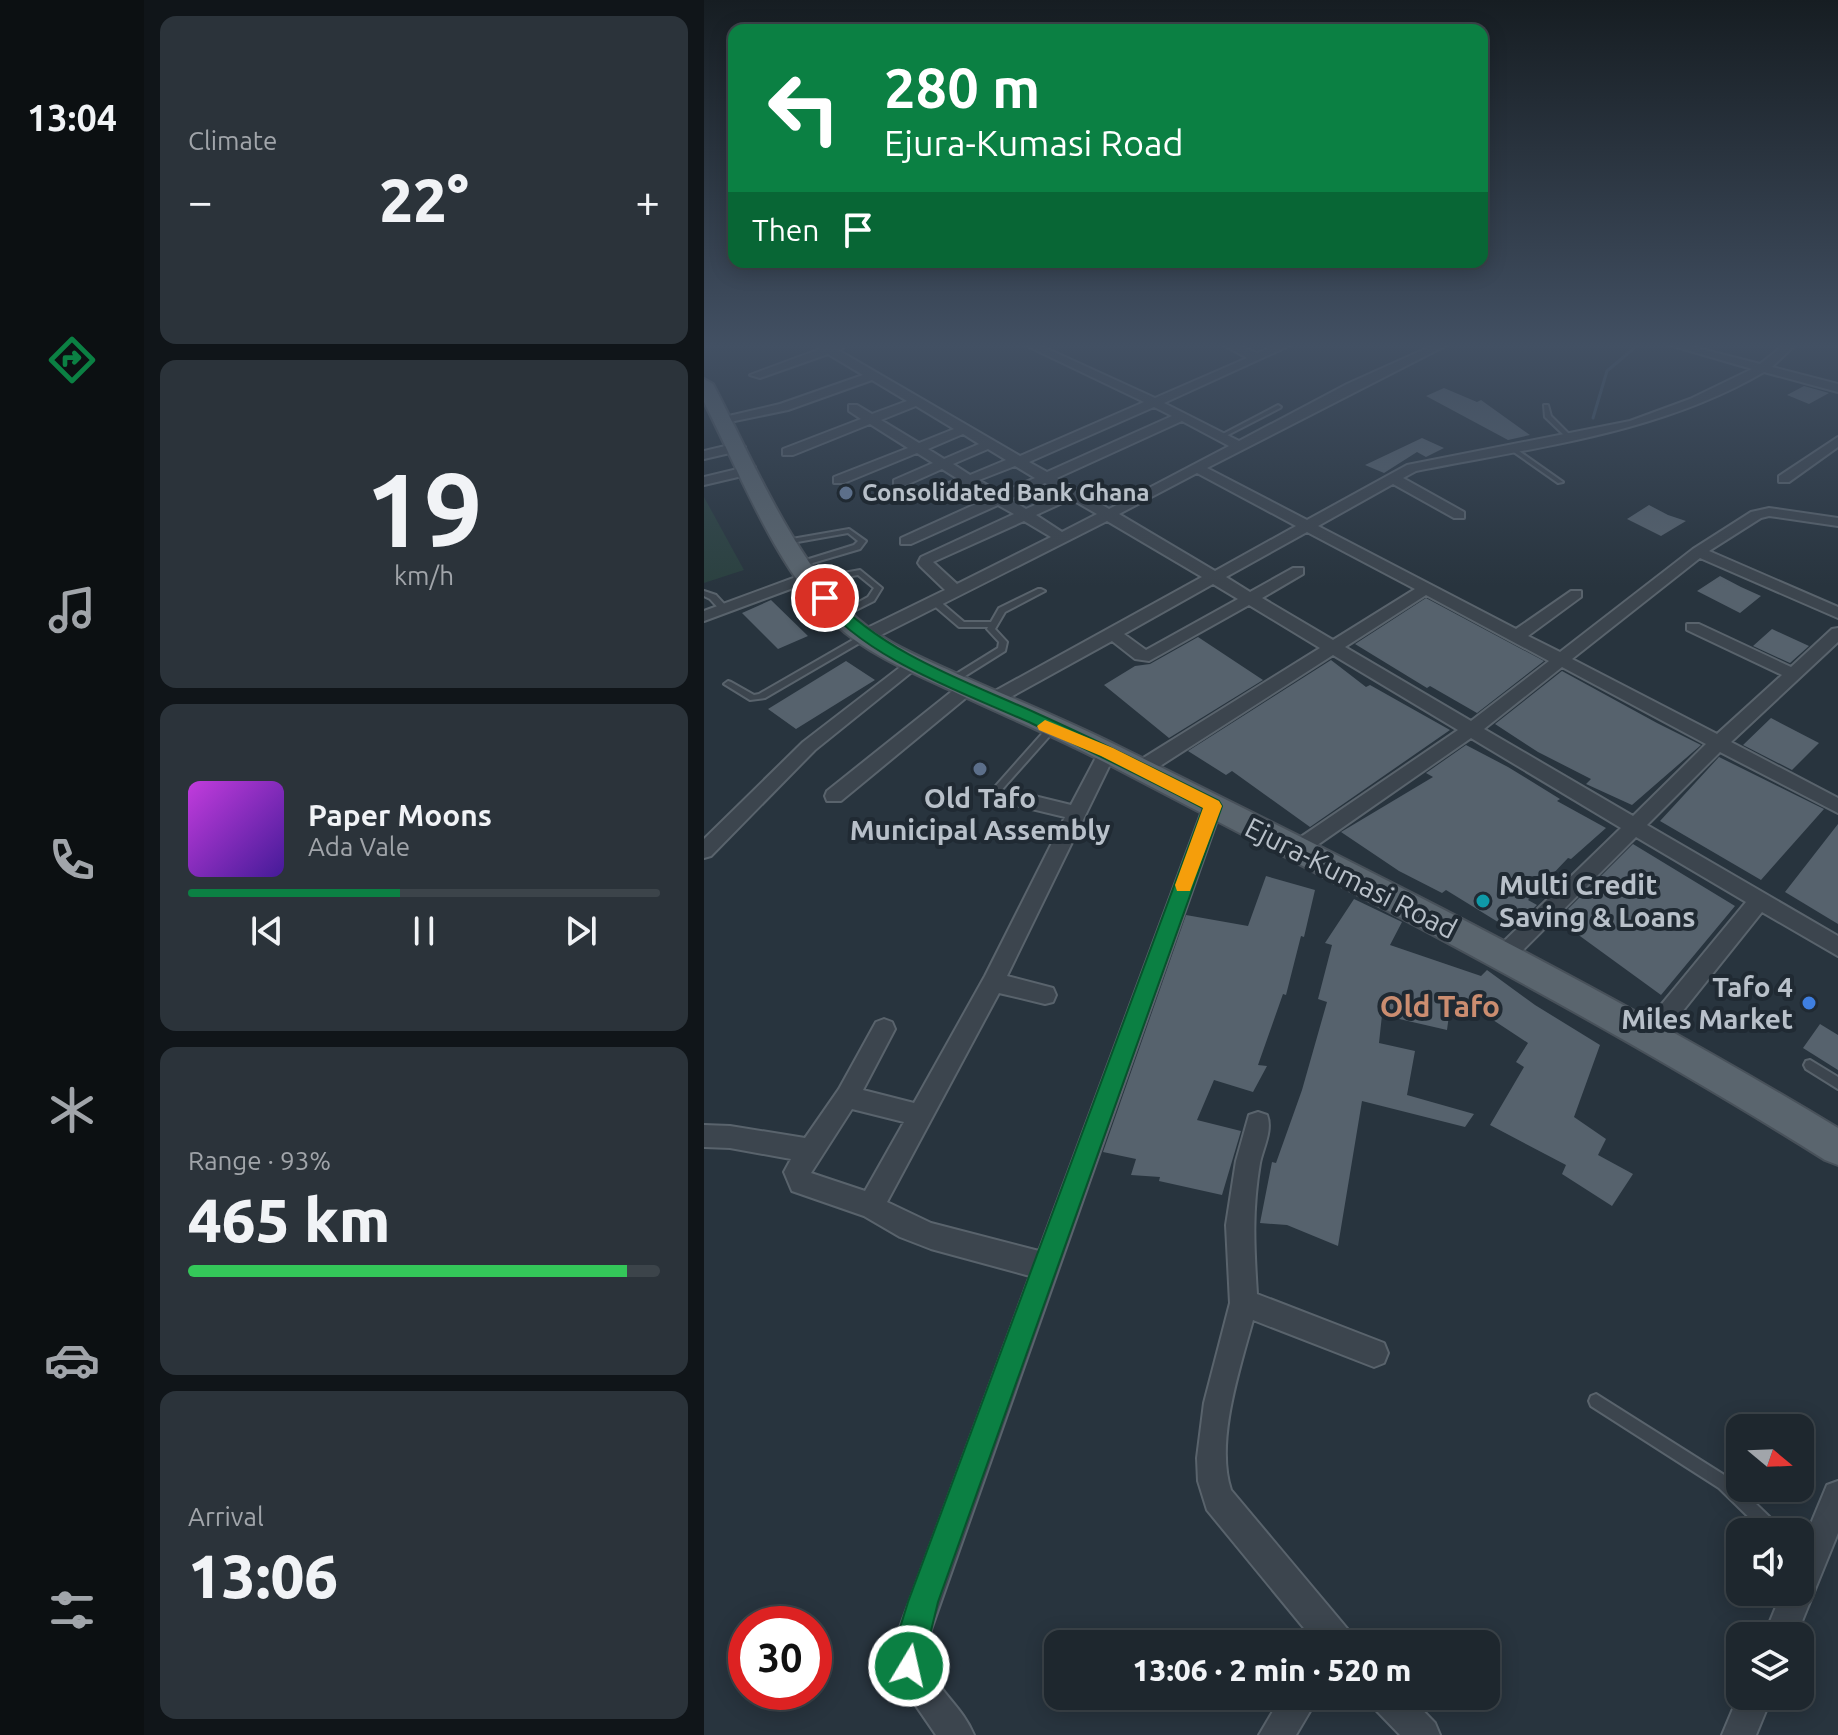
<!DOCTYPE html>
<meta charset="utf-8">
<style>
:root{--surface:#1e272e;--page:#2b333a;--text:#f1f3f6;--muted:#a1a5aa;--line:#3c444a;--accent:#0b8043}
body{margin:0;font-family:Ubuntu,sans-serif;background:var(--page);color:var(--text);height:100vh;display:flex;flex-direction:column;font-size:30px;white-space:nowrap}
*{box-sizing:border-box;margin:0}
p{font-size:26px;color:var(--muted)}
.icon{flex:none;width:44px;height:44px;fill:none;stroke:currentColor;stroke-width:2;stroke-linecap:round;stroke-linejoin:round}
.map{position:relative;flex:1;overflow:hidden}
.panel{display:flex;flex-direction:column;gap:16px;padding:16px;background:#101519;width:560px}
.panel>*{flex:none}
.hud{position:absolute;left:24px;top:24px;width:760px;height:244px;border-radius:16px;box-shadow:0 4px 20px #0003,0 0 0 2px var(--line);background:#0b8043;color:#fff;overflow:hidden}
.needle{width:52px;rotate:109deg}
.controls{position:absolute;left:1022px;top:1414px;display:grid;gap:16px}
.controls a{display:grid;place-items:center;width:88px;height:88px;border-radius:16px;background:var(--surface);box-shadow:0 4px 20px #0003,0 0 0 2px var(--line);font-size:40px}
.speed{position:absolute;left:24px;top:1606px;display:flex;gap:16px;font-size:40px;font-weight:700;text-align:center}
.speed>*{display:grid;place-content:center;width:104px;height:104px;border-radius:50%;background:var(--surface);box-shadow:0 4px 20px #0003,0 0 0 2px var(--line);line-height:1}
.speed .limit{border:12px solid #d22;background:#fff;color:#111}
.pin{position:absolute;display:grid;place-items:center;width:68px;height:68px;color:#fff;margin:-34px;border:4px solid #fff;border-radius:50%;box-shadow:0 2px 8px #0007}
.me{position:absolute;width:88px;margin:-44px;rotate:9deg;stroke-linejoin:round;filter:drop-shadow(0 0 6px #0008)}
.turn{display:flex;align-items:center;gap:28px;height:168px;padding:0 24px;font-size:36px}
.turn .icon{width:104px;height:104px;stroke-width:2.5}
.turn b{display:block;font-size:56px;line-height:68px}
.then{display:flex;align-items:center;height:76px;padding:0 24px;background:#0003;gap:16px;font-size:30px}
.big{font-size:60px;font-weight:800;line-height:1.1}
.panel .card{flex:1;display:flex;flex-direction:column;justify-content:center;gap:12px;min-width:0;padding:0 28px;border-radius:16px;background:var(--page)}
.panel .dial{align-items:center;gap:0}
.dial b{font-size:104px;line-height:1}
.song{display:flex;align-items:center;gap:24px}
.cover{width:96px;height:96px;border-radius:12px;background:linear-gradient(135deg,hsl(290 70% 55%),hsl(260 70% 35%))}
.played{height:8px;border-radius:4px;background:linear-gradient(90deg,var(--accent) 45%,var(--line) 45%)}
.keys{display:flex;justify-content:space-around;direction:ltr}
.heat{display:flex;justify-content:space-between;align-items:center;font-size:44px;direction:ltr}
.charge{height:12px;border-radius:6px;background:linear-gradient(90deg,#34c759 93%,var(--line) 0)}
.trip{position:absolute;left:340px;top:1630px;width:456px;height:80px;border-radius:16px;background:var(--surface);box-shadow:0 4px 20px #0003,0 0 0 2px var(--line);font-weight:800;line-height:80px;text-align:center}
main{display:flex;flex:1;min-height:0}
.tab-bar{display:flex;flex-direction:column;width:144px;justify-content:space-around;align-items:center;background:#0c1012;color:var(--muted)}
.tab-bar .icon{width:56px;height:56px}
.tab-bar .current{color:var(--accent)}
.tab-bar b{font-size:36px;color:var(--text)}
.map>svg:first-child{display:block}
</style>
<main>
<nav class="tab-bar">
<b>13:04</b>
<svg class="icon current" aria-label="directions" viewBox="0 0 24 24"><path d="M12 3l9 9-9 9-9-9zM9 14v-3h6M13 9l2 2-2 2"/></svg>
<svg class="icon" aria-label="music" viewBox="0 0 24 24"><path d="M9 18V5l10-2v13"/><circle cx="6" cy="18" r="3"/><circle cx="16" cy="16" r="3"/></svg>
<svg class="icon" aria-label="phone" viewBox="0 0 24 24"><path d="M5 4h4l2 5-3 2q2 4 5 5l2-3 5 2v4C11 20 4 13 5 4z"/></svg>
<svg class="icon" aria-label="climate" viewBox="0 0 24 24"><path d="M12 3v18M4 7l16 10M4 17L20 7"/></svg>
<svg class="icon" aria-label="car" viewBox="0 0 24 24"><path d="M5 17H2v-5l4-1 3-4h7l3 4 3 1v5h-3M9 17h6M6 11h13"/><circle cx="7" cy="17" r="2"/><circle cx="17" cy="17" r="2"/></svg>
<svg class="icon" aria-label="filters" viewBox="0 0 24 24"><path d="M4 7h16M4 17h16"/><circle cx="9" cy="7" r="2"/><circle cx="15" cy="17" r="2"/></svg>
</nav>
<section class="panel">
<div class="card"><p>Climate</p>
<div class="heat"><a>−</a><b class="big">22°</b><a>+</a></div>
</div>
<div class="card dial"><b>19</b><p>km/h</p></div>
<div class="card">
<div class="song"><i class="cover"></i><div><b>Paper Moons</b><p>Ada Vale</p></div></div>
<div class="played"></div>
<div class="keys"><svg class="icon" aria-label="previous" viewBox="0 0 24 24"><path d="M18 5L8 12l10 7zM5 5v14"/></svg><svg class="icon" aria-label="pause" viewBox="0 0 24 24"><path d="M8 5v14M16 5v14"/></svg><svg class="icon" aria-label="next" viewBox="0 0 24 24"><path d="M6 5l10 7-10 7zM19 5v14"/></svg></div>
</div>
<div class="card"><p>Range · 93%</p><b class="big">465 km</b><div class="charge"></div></div>
<div class="card"><p>Arrival</p><b class="big">13:06</b></div>
</section>
<div class="map">
<svg width="1134" height="1735" viewBox="0 0 1134 1735">
<rect width="100%" height="100%" fill="#28343e"/>
<path fill="#2b4140" d="M 0,497 L 40,570 L 0,583 Z"/>
<g fill="none" stroke-linecap="round" stroke-linejoin="round">
<path stroke="#405365" stroke-width="3" d="M 889,418 L 903,371 L 935,344"/>
</g>
<path fill="#56626d" d="M 1100,386 L 1125,393 L 1105,404 L 1083,395 Z
M 740,388 L 773,402 L 777,400 L 826,435 L 804,440 L 722,396 Z
M 718,438 L 740,448 L 722,457 L 713,452 L 680,473 L 661,465 Z
M 945,505 L 964,515 L 982,521 L 957,536 L 923,519 Z
M 1016,576 L 1037,587 L 1057,596 L 1036,613 L 993,591 Z
M 722,598 L 840,661 L 773,713 L 726,686 L 723,688 L 651,644 Z
M 67,600 L 104,636 L 74,649 L 38,613 Z
M 1068,629 L 1105,646 L 1086,663 L 1049,646 Z
M 494,637 L 559,680 L 465,738 L 400,685 L 431,666 L 446,664 Z
M 627,660 L 662,687 L 666,685 L 746,730 L 606,827 L 528,771 L 522,775 L 484,751 Z
M 142,661 L 171,680 L 92,729 L 64,709 Z
M 858,671 L 953,723 L 997,745 L 928,805 L 882,784 L 887,779 L 834,752 L 791,724 Z
M 1067,718 L 1115,743 L 1088,770 L 1039,745 Z
M 762,745 L 804,767 L 856,799 L 853,801 L 902,828 L 867,859 L 864,858 L 824,900 L 833,905 L 807,930 L 742,890 L 738,893 L 695,871 L 637,832 L 729,777 L 722,773 Z
M 1015,757 L 1120,809 L 1057,880 L 956,821 Z
M 1134,824 L 1134,924 L 1081,892 Z
M 929,844 L 1031,906 L 957,995 L 858,923 L 869,912 L 864,909 Z
M 562,876 L 611,890 L 600,937 L 597,936 L 582,995 L 579,994 L 554,1065 L 563,1066 L 549,1092 L 510,1080 L 493,1120 L 537,1131 L 518,1195 L 455,1181 L 456,1177 L 427,1175 L 432,1159 L 399,1152 L 482,915 L 544,926 Z
M 650,899 L 698,922 L 686,945 L 777,976 L 783,970 L 831,1005 L 896,1045 L 870,1117 L 902,1139 L 894,1155 L 929,1174 L 908,1206 L 858,1174 L 862,1165 L 786,1125 L 820,1067 L 812,1062 L 824,1043 L 748,993 L 743,1030 L 678,1015 L 675,1043 L 711,1051 L 703,1095 L 770,1114 L 761,1127 L 658,1101 L 634,1246 L 583,1225 L 556,1223 L 568,1162 L 572,1163 L 598,1090 L 623,1002 L 614,999 L 628,945 L 621,943 Z
M 1116,1024 L 1134,1035 L 1134,1070 L 1099,1048 Z"/>
<g fill="none" stroke-linecap="round" stroke-linejoin="round">
<g stroke="#59636c" stroke-width="4">
<path id="lane" d="M 574,405 L 577,407 L 576,408 L 518,438 L 513,437 Z
M 840,405 L 844,405 L 847,416 L 866,435 L 866,437 L 862,437 L 841,417 Z
M 804,446 L 808,446 L 859,482 L 854,483 L 804,448 Z
M 145,529 L 162,541 L 156,549 L 95,567 L 91,565 L 92,563 L 150,545 L 154,541 L 144,533 L 82,544 L 78,542 L 82,540 Z
M 156,570 L 178,588 L 170,601 L 136,618 L 132,616 L 133,614 L 164,597 L 170,588 L 154,575 L 107,583 L 103,581 L 107,579 Z
M 334,589 L 337,589 L 341,591 L 301,612 L 291,629 L 303,642 L 301,651 L 250,683 L 244,683 L 244,679 L 294,648 L 295,642 L 283,629 L 284,627 L 255,627 L 227,603 L 227,599 L 233,599 L 260,622 L 287,622 L 295,608 Z
M 0,591 L 12,595 L 23,607 L 23,611 L 17,611 L 6,599 L 0,596 Z
M 161,633 L 165,636 L 164,638 L 61,698 L 46,700 L 20,684 L 24,681 L 27,682 L 50,695 L 55,694 Z
M 347,726 L 350,727 L 351,729 L 350,731 L 295,793 L 289,793 L 287,791 L 289,789 L 344,727 Z
M 1106,1060 L 1134,1077 L 1134,1089 L 1102,1069 L 1100,1065 L 1102,1061 Z
M 892,1394 L 1025,1478 L 1076,1527 L 1079,1532 L 1060,1532 L 1015,1488 L 887,1406 L 885,1401 L 887,1396 Z"/>
</g>
<g stroke="#59636c" stroke-width="4">
<path id="street" d="M 111,344 L 139,344 L 139,348 L 134,350 L 316,456 L 440,402 L 319,344 L 333,344 L 451,398 L 543,358 L 518,344 L 531,344 L 553,353 L 575,344 L 589,344 L 460,403 L 535,441 L 643,384 L 732,344 L 745,344 L 503,468 L 603,520 L 703,465 L 926,421 L 986,399 L 1048,369 L 962,344 L 978,344 L 1056,364 L 1081,344 L 1092,344 L 1068,367 L 1134,384 L 1134,392 L 1060,372 C 954,434 831,447 712,471 L 699,478 L 760,512 L 760,518 L 750,518 L 689,484 L 614,526 L 812,629 L 867,591 L 877,591 L 877,597 L 824,636 L 856,652 L 989,549 L 1047,512 L 1065,508 L 1134,518 L 1134,526 L 1065,516 L 1057,518 L 1005,551 L 1134,607 L 1134,618 L 996,558 L 868,659 L 1013,734 L 1078,675 L 983,630 L 983,624 L 995,624 L 1087,667 L 1128,629 L 1134,628 L 1134,642 L 1027,742 L 1134,798 L 1134,813 L 1016,752 L 943,825 L 1134,936 L 1134,956 L 1058,912 L 954,1042 L 946,1045 L 938,1042 L 935,1035 L 938,1028 L 1042,902 L 932,837 L 807,962 L 799,965 L 791,962 L 788,956 L 791,950 L 917,828 L 767,738 L 599,855 L 585,855 L 582,850 L 585,845 L 754,730 L 629,655 L 442,775 L 428,775 L 426,770 L 428,765 L 616,648 L 545,605 L 445,661 L 431,659 L 408,641 L 294,704 L 282,704 L 279,700 L 282,696 L 498,577 L 403,521 L 167,640 L 155,640 L 155,632 L 241,590 L 216,566 L 214,563 L 217,557 L 310,514 L 294,505 L 207,544 L 197,544 L 197,538 L 285,498 L 264,485 L 235,497 L 225,497 L 225,491 L 254,479 L 238,469 L 200,486 L 190,486 L 190,480 L 229,463 L 213,453 L 140,483 L 130,483 L 130,477 L 204,448 L 166,424 L 89,455 L 79,455 L 79,449 L 157,419 L 145,411 L 145,405 L 153,405 L 168,414 L 203,401 L 168,380 L 84,410 L 16,424 L 16,418 L 76,404 L 159,375 L 124,354 L 56,378 L 46,375 L 116,349 ZM 212,406 L 250,429 L 215,443 L 177,420 ZM 450,407 L 468,416 L 343,472 L 325,462 ZM 478,421 L 525,446 L 405,509 L 353,478 ZM 259,434 L 275,444 L 240,459 L 224,449 ZM 284,449 L 302,460 L 266,475 L 249,464 ZM 311,466 L 331,478 L 296,493 L 275,480 ZM 493,473 L 592,526 L 511,571 L 415,514 ZM 341,483 L 357,493 L 322,509 L 306,499 ZM 367,499 L 393,514 L 358,532 L 332,515 ZM 320,521 L 347,537 L 253,584 L 229,562 ZM 603,532 L 711,589 L 629,640 L 558,598 L 599,574 L 599,568 L 589,568 L 546,592 L 522,577 ZM 509,584 L 534,599 L 442,650 L 420,634 ZM 722,595 L 845,661 L 767,721 L 641,647 ZM 858,667 L 1002,744 L 929,816 L 780,729 Z
M 1134,437 L 1134,447 L 1085,482 L 1075,482 L 1075,476 Z
M 34,443 L 41,447 L 39,450 L 0,459 L 0,451 Z
M 46,466 L 51,467 L 51,473 L 0,485 L 0,477 Z
M 103,573 L 111,578 L 108,581 L 0,621 L 0,611 Z
M 208,658 L 216,663 L 214,667 L 111,750 L 7,856 L 0,858 L 0,839 L 99,742 Z
M 263,682 L 269,684 L 272,688 L 269,692 L 137,801 L 123,801 L 121,796 L 123,791 L 257,684 Z
M 403,746 L 412,752 L 303,976 L 349,988 L 352,995 L 349,1002 L 341,1004 L 295,993 L 183,1202 L 227,1223 L 335,1251 L 500,806 L 509,799 L 516,801 L 518,806 L 223,1641 C 220,1686 254,1697 270,1735 L 232,1735 L 193,1678 L 188,1666 L 191,1641 L 326,1276 L 227,1249 L 196,1237 L 160,1216 L 88,1191 L 80,1172 L 87,1159 L 26,1148 L 0,1147 L 0,1125 L 26,1126 L 101,1138 L 135,1089 L 172,1022 L 180,1019 L 188,1022 L 191,1029 L 159,1090 L 210,1103 L 281,976 L 361,817 L 311,805 L 309,800 L 318,793 L 367,805 L 397,748 ZM 148,1109 L 200,1122 L 161,1191 L 107,1173 Z
M 554,1112 L 563,1115 C 569,1130 559,1148 556,1163 C 548,1210 550,1247 553,1294 L 680,1343 L 684,1353 L 680,1363 L 670,1367 L 549,1320 C 536,1368 511,1442 527,1490 L 646,1632 L 650,1644 L 613,1644 L 503,1510 L 494,1481 L 493,1458 L 500,1403 L 526,1303 L 522,1225 L 532,1161 L 545,1115 Z
M 1134,1481 L 1134,1533 L 1092,1636 L 1060,1636 L 1078,1592 L 1096,1592 L 1096,1550 L 1123,1485 Z
M 1036,1692 L 1036,1696 L 1068,1696 L 1052,1735 L 1018,1735 Z
M 578,1696 L 615,1696 L 592,1735 L 555,1735 Z
M 665,1696 L 705,1696 L 731,1723 L 736,1735 L 696,1735 L 670,1708 Z"/>
</g>
<g stroke="#48515a" stroke-width="4">
<path id="primary" d="M 0,379 L 9,384 C 48,458 85,550 144,610 C 174,641 219,658 258,676 C 310,699 364,721 416,747 C 659,867 902,988 1134,1128 L 1134,1165 L 1121,1160 C 889,1014 644,890 402,763 C 350,736 296,714 244,689 C 204,671 162,653 130,623 C 73,571 35,471 0,402 Z"/>
</g>
<use href="#lane" fill="#3c454e" fill-rule="evenodd"/>
<use href="#street" fill="#3c454e" fill-rule="evenodd"/>
<use href="#primary" fill="#5a656e" fill-rule="evenodd"/>
</g>
<linearGradient id="sky" x2="0" y2="1"><stop stop-color="#161d22"/><stop offset="0.59" stop-color="#425063"/><stop offset="1" stop-color="#425063" stop-opacity="0"/></linearGradient>
<rect width="1134" height="586" fill="url(#sky)"/>
<path fill="#0b8043" stroke="#07532c" stroke-width="2" d="M 121,594 L 126,595 C 181,654 261,681 332,713 C 394,741 455,771 515,801 L 518,806 L 234,1602 L 216,1676 L 205,1681 L 195,1676 C 185,1652 197,1626 204,1602 L 499,808 C 443,779 386,751 329,724 C 259,692 162,660 114,598 Z"/>
<path fill="#f59e0b" d="M 341,720 L 409,748 L 515,801 L 518,806 L 486,891 L 473,891 L 471,885 L 499,808 L 397,756 L 335,730 L 333,726 Z"/>
<g fill="#5c6f8a" stroke="#202a33" stroke-width="3">
<circle cx="142" cy="493" r="8"/>
<circle cx="276" cy="769" r="8"/>
</g>
<circle fill="#0f9aa8" stroke="#202a33" stroke-width="3" cx="779" cy="901" r="8"/>
<circle fill="#3f7fe0" stroke="#202a33" stroke-width="3" cx="1105" cy="1003" r="8"/>
<g text-anchor="middle" stroke-width="8" stroke-linejoin="round" paint-order="stroke">
<g font-size="24" font-weight="bold" fill="#b8c0c9" stroke="#202a33" text-anchor="start">
<text x="158" y="501">Consolidated Bank Ghana</text>
</g>
<g font-size="28" font-weight="bold" fill="#b8c0c9" stroke="#202a33">
<text x="276" y="808">Old Tafo<tspan x="276" dy="32">Municipal Assembly</tspan></text>
<text x="795" y="895" text-anchor="start">Multi Credit<tspan x="795" dy="32">Saving &amp; Loans</tspan></text>
<text x="1089" y="997" text-anchor="end">Tafo 4<tspan x="1089" dy="32">Miles Market</tspan></text>
</g>
<g font-size="28" fill="#b8c0c9" stroke="#202a33">
<text transform="translate(647 878) rotate(27)" y="10">Ejura-Kumasi Road</text>
</g>
<g font-size="30" font-weight="bold" fill="#cb8d70" stroke="#202a33">
<text x="736" y="1017">Old Tafo</text>
</g>
</g>
</svg>
<div class="controls">
<a><svg class="needle" viewBox="-14 -14 28 28"><path d="M0-13l5 13h-10z" fill="#e53935"/><path d="M0 13l5-13h-10z" fill="#a1a5aa"/></svg></a>
<a><svg class="icon" aria-label="sound" viewBox="0 0 24 24"><path d="M4 9h4l5-4v14l-5-4H4zM17 9q2 3 0 6"/></svg></a>
<a><svg class="icon" aria-label="layers" viewBox="0 0 24 24"><path d="M12 4l9 5-9 5-9-5zM3 14l9 5 9-5"/></svg></a>
</div>
<div class="speed"><div class="limit">30</div></div>
<div class="pin" style="left:121px;top:598px;background:#d93025"><svg class="icon" aria-label="arrive" viewBox="0 0 24 24"><path d="M6 21V4h12l-3 4 3 4H6"/></svg></div>
<svg class="me" style="left:205px;top:1666px" viewBox="-20 -20 40 40"><circle r="17" fill="#0b8043" stroke="#fff" stroke-width="3"/><path d="M0-11L8 9 0 5-8 9z" fill="#fff"/></svg>
<div class="trip">13:06 · 2 min · 520 m</div>
<div class="hud">
<div class="turn"><svg class="icon" aria-label="left" viewBox="0 0 24 24"><path d="M17 20v-9H6M10 6l-5 5 5 5"/></svg><div><b>280 m</b>Ejura-Kumasi Road</div></div>
<div class="then">Then<svg class="icon" aria-label="arrive" viewBox="0 0 24 24"><path d="M6 21V4h12l-3 4 3 4H6"/></svg></div>
</div>
</div>
</main>
